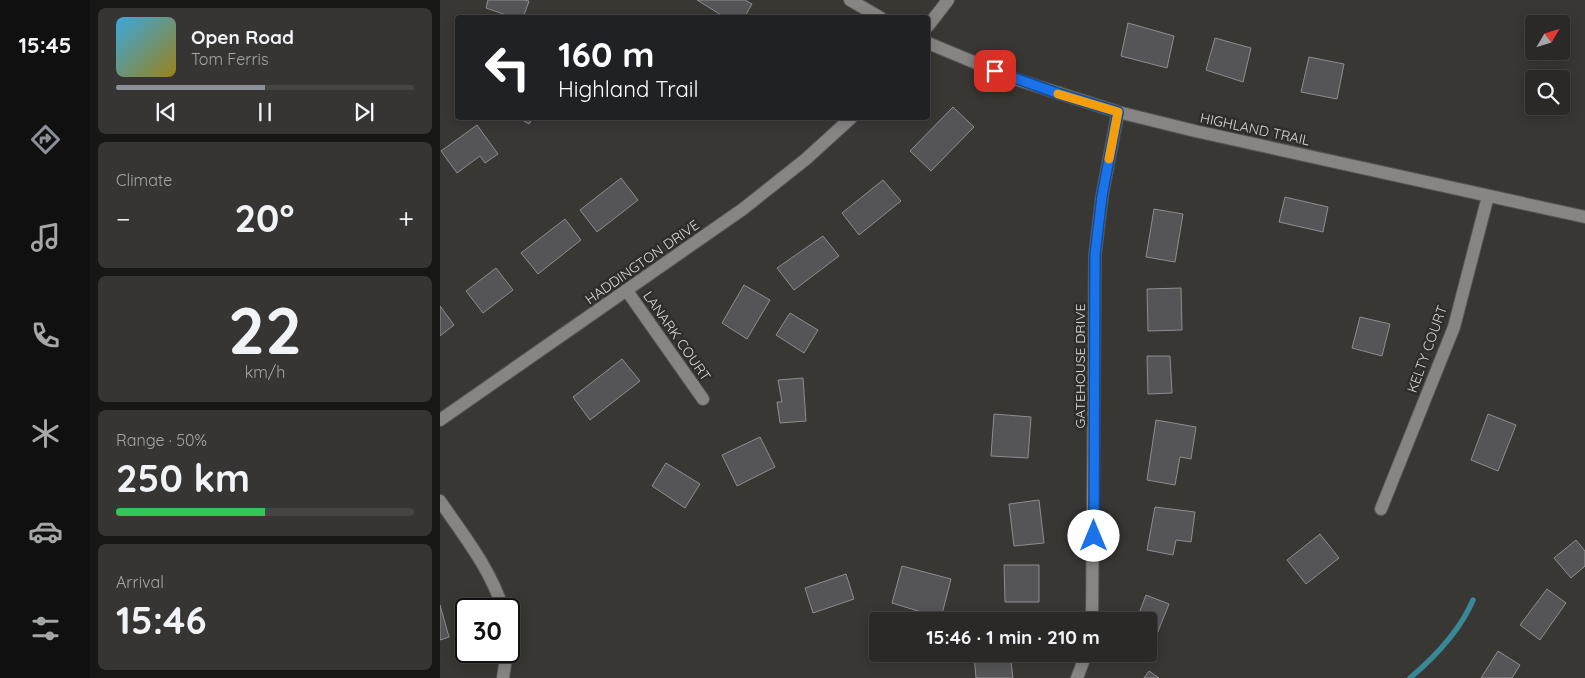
<!DOCTYPE html>
<meta charset="utf-8">
<style>
:root{--surface:#2a2927;--page:#363533;--text:#f1f3f6;--muted:#a5a6a7;--line:#464544;--accent:#8c9099}
body{margin:0;font-family:Quicksand,sans-serif;background:var(--page);color:var(--text);height:100vh;display:flex;flex-direction:column;font-size:19px;white-space:nowrap}
*{box-sizing:border-box;margin:0}
p{font-size:16px;color:var(--muted)}
.icon{flex:none;width:28px;height:28px;fill:none;stroke:currentColor;stroke-width:2;stroke-linecap:round;stroke-linejoin:round}
.map{position:relative;flex:1;overflow:hidden}
.sheet{display:flex;flex-direction:column;gap:8px;padding:8px;background:#171715;width:350px}
.sheet>*{flex:none}
.guide{position:absolute;left:15px;top:15px;width:475px;height:105px;border-radius:5px;box-shadow:0 2px 12px #0003,0 0 0 1px var(--line);background:#202124;color:#fff;overflow:hidden}
.needle{width:32px;rotate:52deg}
.controls{position:absolute;left:1085px;top:15px;display:grid;gap:10px}
.controls a{display:grid;place-items:center;width:45px;height:45px;border-radius:5px;background:var(--surface);box-shadow:0 2px 12px #0003,0 0 0 1px var(--line);font-size:25px}
.speed{position:absolute;left:15px;top:598px;display:flex;gap:10px;font-size:25px;font-weight:700;text-align:center}
.speed>*{display:grid;place-content:center;width:65px;height:65px;border-radius:50%;background:var(--surface);box-shadow:0 2px 12px #0003,0 0 0 1px var(--line);line-height:1}
.speed .limit{border:2px solid #111;border-radius:8px;background:#fff;color:#111}
.pin{position:absolute;display:grid;place-items:center;width:42px;height:42px;color:#fff;margin:-21px;border-radius:10px;box-shadow:0 2px 8px #0006}
.me{position:absolute;width:55px;margin:-28px;rotate:0deg;stroke-linejoin:round;filter:drop-shadow(0 0 4px #0008)}
.turn{display:flex;align-items:center;gap:18px;height:105px;padding:0 20px;font-size:22px}
.turn .icon{width:65px;height:65px;stroke-width:2.5}
.turn b{display:block;font-size:35px;line-height:42px}
.big{font-size:38px;font-weight:700;line-height:1.1}
.sheet .widget{flex:1;display:flex;flex-direction:column;justify-content:center;gap:8px;min-width:0;padding:0 18px;border-radius:8px;background:var(--page)}
.sheet .dial{align-items:center;gap:0}
.dial b{font-size:65px;line-height:1}
.song{display:flex;align-items:center;gap:15px}
.cover{width:60px;height:60px;border-radius:8px;background:linear-gradient(135deg,hsl(200 70% 55%),hsl(50 70% 35%))}
.played{height:5px;border-radius:2px;background:linear-gradient(90deg,var(--accent) 50%,var(--line) 50%)}
.keys{display:flex;justify-content:space-around;direction:ltr}
.heat{display:flex;justify-content:space-between;align-items:center;font-size:28px;direction:ltr}
.charge{height:8px;border-radius:4px;background:linear-gradient(90deg,#34c759 50%,var(--line) 0)}
.trip{position:absolute;left:429px;top:612px;width:288px;height:50px;border-radius:5px;background:var(--surface);box-shadow:0 2px 12px #0003,0 0 0 1px var(--line);font-weight:700;line-height:50px;text-align:center}
main{display:flex;flex:1;min-height:0}
.tabs{display:flex;flex-direction:column;width:90px;justify-content:space-around;align-items:center;background:#111010;color:var(--muted)}
.tabs .icon{width:35px;height:35px}
.tabs .on{color:var(--accent)}
.tabs b{font-size:22px;color:var(--text)}
.map>svg:first-child{display:block}
</style>
<main>
<nav class="tabs">
<b>15:45</b>
<svg class="icon on" aria-label="directions" viewBox="0 0 24 24"><path d="M12 3l9 9-9 9-9-9zM9 14v-3h6M13 9l2 2-2 2"/></svg>
<svg class="icon" aria-label="music" viewBox="0 0 24 24"><path d="M9 18V5l10-2v13"/><circle cx="6" cy="18" r="3"/><circle cx="16" cy="16" r="3"/></svg>
<svg class="icon" aria-label="phone" viewBox="0 0 24 24"><path d="M5 4h4l2 5-3 2q2 4 5 5l2-3 5 2v4C11 20 4 13 5 4z"/></svg>
<svg class="icon" aria-label="climate" viewBox="0 0 24 24"><path d="M12 3v18M4 7l16 10M4 17L20 7"/></svg>
<svg class="icon" aria-label="car" viewBox="0 0 24 24"><path d="M5 17H2v-5l4-1 3-4h7l3 4 3 1v5h-3M9 17h6M6 11h13"/><circle cx="7" cy="17" r="2"/><circle cx="17" cy="17" r="2"/></svg>
<svg class="icon" aria-label="filters" viewBox="0 0 24 24"><path d="M4 7h16M4 17h16"/><circle cx="9" cy="7" r="2"/><circle cx="15" cy="17" r="2"/></svg>
</nav>
<section class="sheet">
<div class="widget">
<div class="song"><i class="cover"></i><div><b>Open Road</b><p>Tom Ferris</p></div></div>
<div class="played"></div>
<div class="keys"><svg class="icon" aria-label="previous" viewBox="0 0 24 24"><path d="M18 5L8 12l10 7zM5 5v14"/></svg><svg class="icon" aria-label="pause" viewBox="0 0 24 24"><path d="M8 5v14M16 5v14"/></svg><svg class="icon" aria-label="next" viewBox="0 0 24 24"><path d="M6 5l10 7-10 7zM19 5v14"/></svg></div>
</div>
<div class="widget"><p>Climate</p>
<div class="heat"><a>−</a><b class="big">20°</b><a>+</a></div>
</div>
<div class="widget dial"><b>22</b><p>km/h</p></div>
<div class="widget"><p>Range · 50%</p><b class="big">250 km</b><div class="charge"></div></div>
<div class="widget"><p>Arrival</p><b class="big">15:46</b></div>
</section>
<div class="map">
<svg width="1145" height="678" viewBox="0 0 1145 678">
<rect width="100%" height="100%" fill="#383734"/>
<g fill="none" stroke-linecap="round" stroke-linejoin="round">
<path stroke="#398896" stroke-width="5.5" d="M 970,678 C 996,656 1020,631 1033,600"/>
</g>
<path fill="#555457" stroke="#8e8d90" d="M 48,0 L 84,0 L 89,1 L 83,18 L 75,18 L 46,8 Z
M 257,0 L 305,0 L 312,4 L 304,18 L 286,18 Z
M 688,23 L 734,36 L 727,68 L 681,56 Z
M 775,38 L 811,48 L 803,82 L 766,70 Z
M 869,57 L 904,64 L 897,99 L 861,92 Z
M 513,107 L 534,127 L 491,171 L 470,151 Z
M 79,118 L 93,118 L 89,124 Z
M 37,125 L 58,154 L 45,163 L 40,156 L 17,173 L 1,151 Z
M 181,178 L 198,200 L 157,232 L 140,210 Z
M 443,180 L 461,201 L 419,235 L 402,213 Z
M 845,197 L 888,207 L 883,232 L 839,222 Z
M 714,209 L 743,214 L 735,262 L 706,257 Z
M 125,219 L 141,240 L 98,274 L 81,253 Z
M 383,236 L 399,256 L 354,290 L 337,268 Z
M 56,268 L 73,290 L 43,313 L 26,291 Z
M 304,285 L 330,300 L 307,339 L 282,323 Z
M 741,288 L 742,330 L 708,331 L 707,289 Z
M 0,306 L 14,325 L 0,336 Z
M 350,313 L 378,330 L 364,353 L 336,335 Z
M 920,317 L 950,324 L 942,356 L 912,348 Z
M 707,356 L 730,356 L 732,393 L 708,394 Z
M 182,359 L 200,381 L 150,420 L 133,397 Z
M 363,378 L 366,421 L 340,423 L 337,402 L 342,402 L 338,380 Z
M 554,414 L 591,417 L 588,458 L 551,456 Z
M 1048,414 L 1076,425 L 1058,471 L 1031,460 Z
M 716,420 L 756,427 L 751,459 L 740,457 L 735,485 L 707,480 Z
M 320,437 L 335,467 L 297,486 L 282,455 Z
M 226,463 L 260,484 L 245,508 L 212,486 Z
M 599,500 L 604,543 L 574,546 L 569,504 Z
M 715,507 L 755,512 L 751,542 L 736,540 L 733,555 L 707,550 Z
M 880,534 L 899,558 L 866,584 L 847,560 Z
M 1136,540 L 1145,551 L 1145,566 L 1131,578 L 1114,558 Z
M 564,565 L 599,565 L 599,602 L 565,602 Z
M 462,566 L 511,579 L 501,618 L 452,603 Z
M 406,574 L 414,599 L 373,613 L 365,588 Z
M 1107,589 L 1126,603 L 1100,640 L 1080,625 Z
M 706,595 L 729,604 L 715,639 L 708,636 L 708,621 L 696,621 Z
M 0,605 L 9,637 L 0,640 Z
M 1058,651 L 1080,665 L 1072,678 L 1041,678 Z
M 561,654 L 570,654 L 573,678 L 536,678 L 534,656 Z
M 709,671 L 719,678 L 704,678 Z"/>
<g fill="none" stroke-linecap="round" stroke-linejoin="round">
<g stroke="#555452" stroke-width="14">
<path id="minor" d="M 410,0 L 441,18
M 488,26 L 508,0
M 488,43 L 572,78 L 678,112 L 755,131 L 1145,217
M 187,291 L 263,399
M 0,420 L 303,209 L 366,159 L 411,118
M 0,501 C 24,536 50,568 63,609
M 941,509 L 1014,327 L 1048,196
M 652,621 L 655,255 L 662,196 L 678,112
M 63,678 L 67,651
M 637,678 L 646,654"/>
</g>
<use href="#minor" stroke="#868583" stroke-width="12"/>
</g>
<g fill="none" stroke-linecap="round" stroke-linejoin="round">
<g stroke="#114b97" stroke-width="12">
<path id="route" d="M 555,71 L 617,93 L 678,112 L 662,196 L 655,255 L 654,536"/>
</g>
<use href="#route" stroke="#1a73e8" stroke-width="9"/>
<path stroke="#f59e0b" stroke-width="9" d="M 618,94 L 678,112 L 669,159"/>
</g>
<g text-anchor="middle" stroke-width="5" stroke-linejoin="round" paint-order="stroke">
<g font-size="14" fill="#dadad8" stroke="#2e2d2a">
<text transform="translate(815 129) rotate(12)" y="5">HIGHLAND TRAIL</text>
<text transform="translate(202 262) rotate(-35)" y="5">HADDINGTON DRIVE</text>
<text transform="translate(237 336) rotate(55)" y="5">LANARK COURT</text>
<text transform="translate(987 349) rotate(-70)" y="5">KELTY COURT</text>
<text transform="translate(640 366) rotate(-90)" y="5">GATEHOUSE DRIVE</text>
</g>
</g>
</svg>
<div class="controls">
<a><svg class="needle" viewBox="-14 -14 28 28"><path d="M0-13l5 13h-10z" fill="#e53935"/><path d="M0 13l5-13h-10z" fill="#a5a6a7"/></svg></a>
<a><svg class="icon" aria-label="search" viewBox="0 0 24 24"><circle cx="10" cy="10" r="6"/><path d="M15 15l6 6"/></svg></a>
</div>
<div class="speed"><div class="limit">30</div></div>
<div class="pin" style="left:555px;top:71px;background:#d93025"><svg class="icon" aria-label="arrive" viewBox="0 0 24 24"><path d="M6 21V4h12l-3 4 3 4H6"/></svg></div>
<svg class="me" style="left:654px;top:536px" viewBox="-20 -20 40 40"><circle r="19" fill="#fff"/><path d="M0-13L10 11 0 6-10 11z" fill="#1a73e8"/></svg>
<div class="trip">15:46 · 1 min · 210 m</div>
<div class="guide">
<div class="turn"><svg class="icon" aria-label="left" viewBox="0 0 24 24"><path d="M17 20v-9H6M10 6l-5 5 5 5"/></svg><div><b>160 m</b>Highland Trail</div></div>
</div>
</div>
</main>
